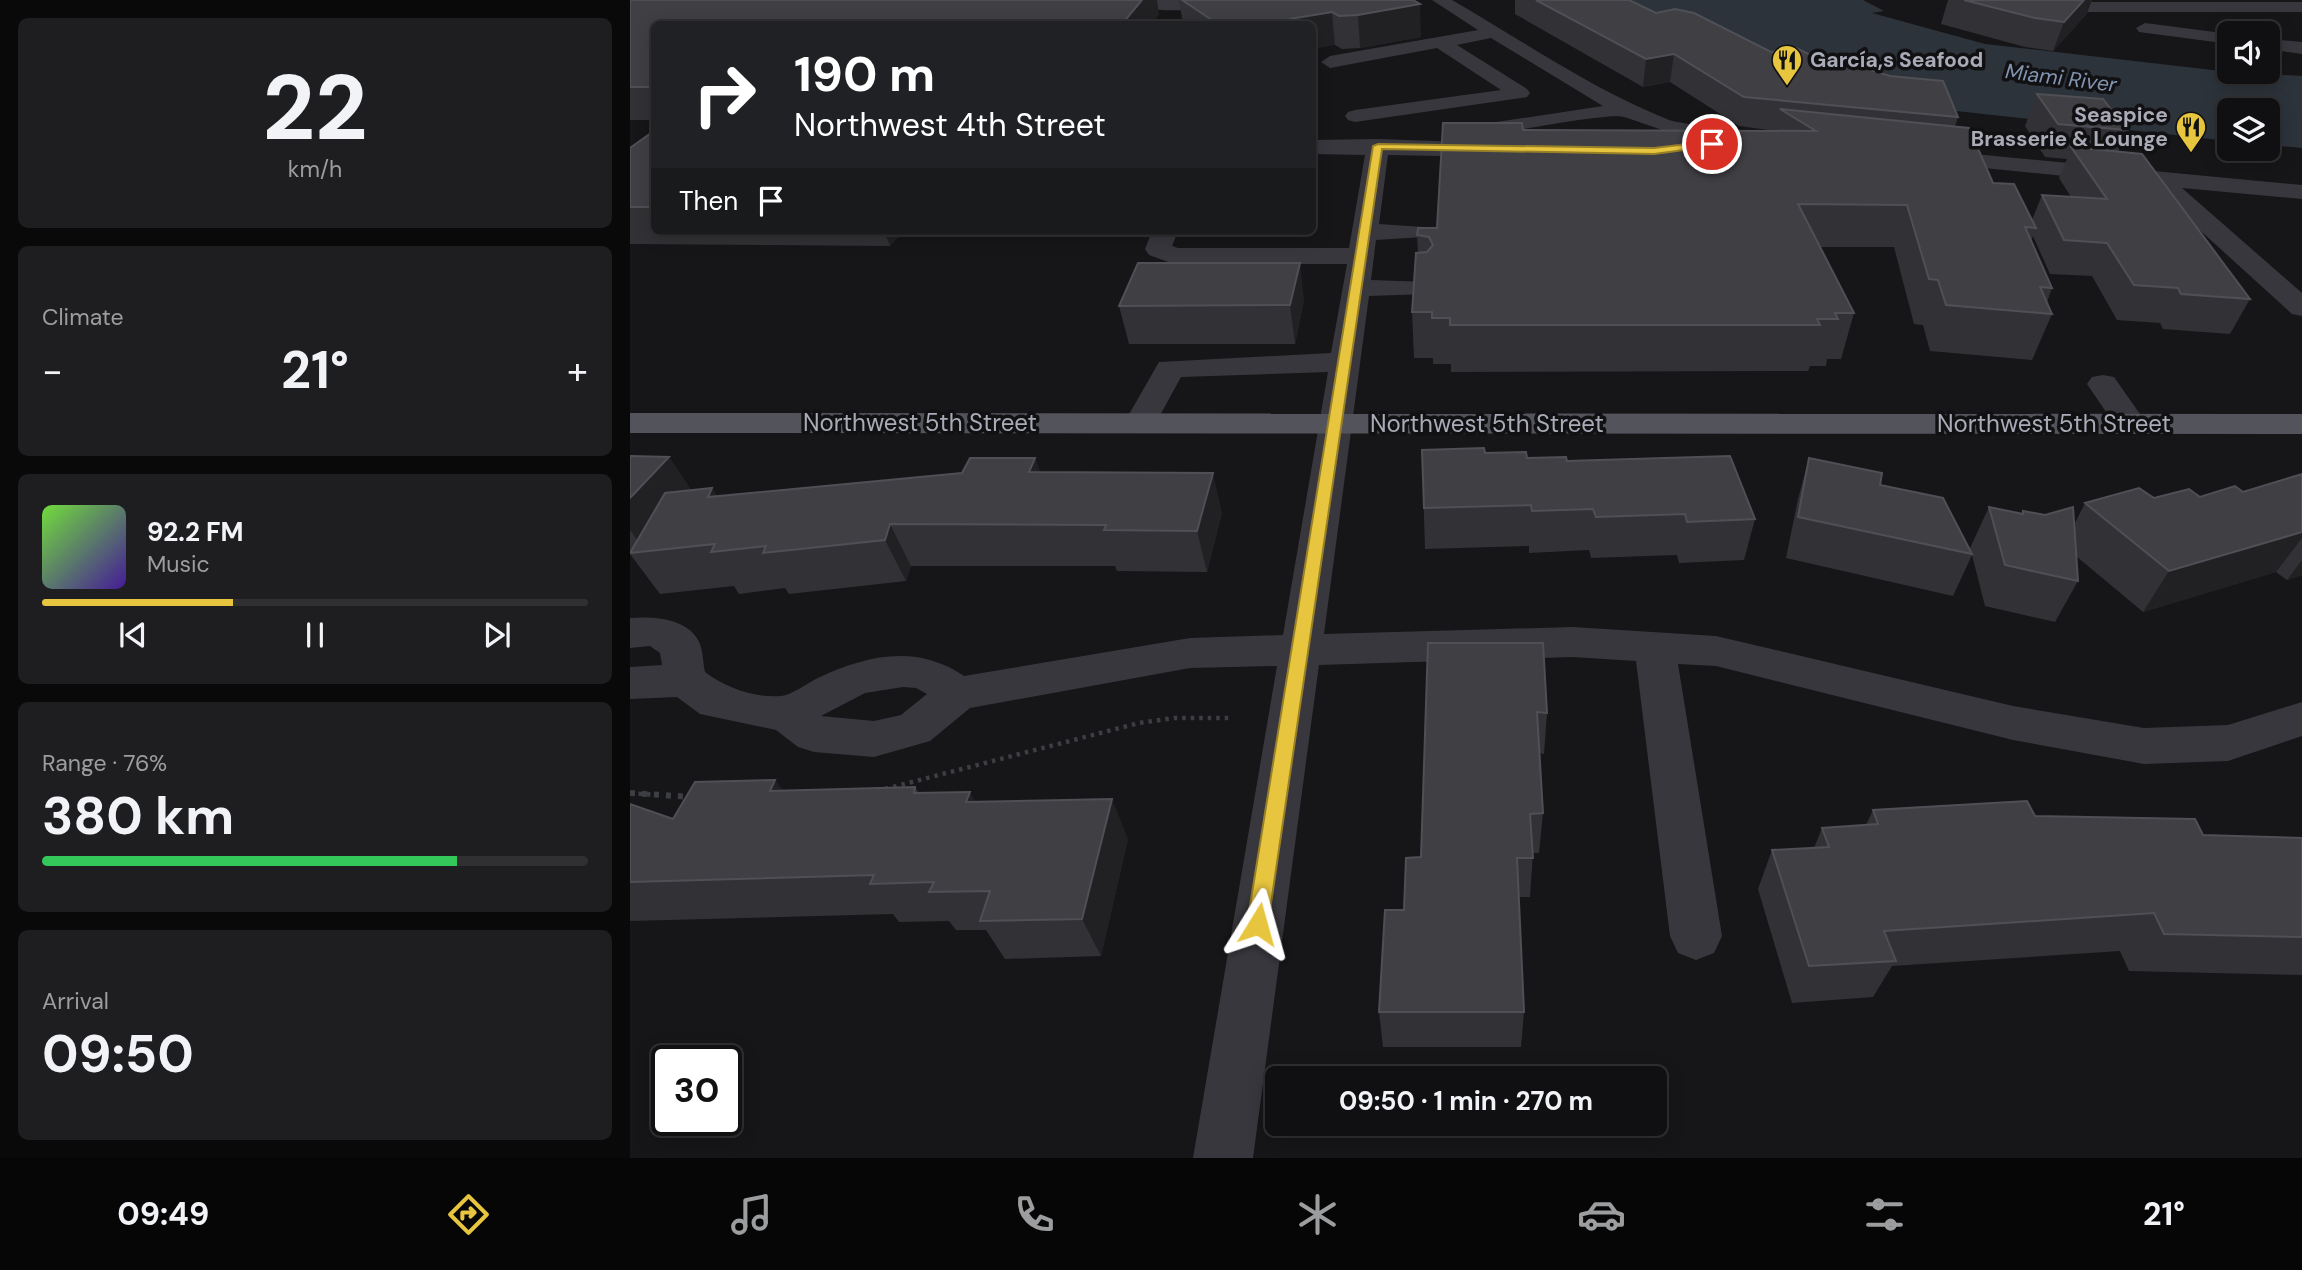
<!DOCTYPE html>
<meta charset="utf-8">
<style>
:root{--surface:#101012;--page:#1e1e20;--text:#f1f3f6;--muted:#9c9d9f;--line:#303032;--accent:#e8c53e}
body{margin:0;font-family:"DM Sans",sans-serif;background:var(--page);color:var(--text);height:100vh;display:flex;flex-direction:column;font-size:26px;white-space:nowrap}
*{box-sizing:border-box;margin:0}
p{font-size:23px;color:var(--muted)}
.icon{flex:none;width:38px;height:38px;fill:none;stroke:currentColor;stroke-width:2;stroke-linecap:round;stroke-linejoin:round}
.map{position:relative;flex:1;overflow:hidden}
.drawer{display:flex;flex-direction:column;gap:18px;padding:18px;background:#09090a;width:630px}
.drawer>*{flex:none}
.hud{position:absolute;left:21px;top:21px;width:665px;height:214px;border-radius:10px;box-shadow:0 4px 18px #0003,0 0 0 2px var(--line);background:#202124;color:#fff;overflow:hidden}
.controls{position:absolute;left:1587px;top:21px;display:grid;gap:14px}
.controls a{display:grid;place-items:center;width:63px;height:63px;border-radius:10px;background:var(--surface);box-shadow:0 4px 18px #0003,0 0 0 2px var(--line);font-size:35px}
.speed{position:absolute;left:21px;top:1045px;display:flex;gap:14px;font-size:35px;font-weight:700;text-align:center}
.speed>*{display:grid;place-content:center;width:91px;height:91px;border-radius:50%;background:var(--surface);box-shadow:0 4px 18px #0003,0 0 0 2px var(--line);line-height:1}
.speed .limit{border:4px solid #111;border-radius:10px;background:#fff;color:#111}
.pin{position:absolute;display:grid;place-items:center;width:60px;height:60px;color:#fff;margin:-30px;border:4px solid #fff;border-radius:50%;box-shadow:0 2px 7px #0007}
.me{position:absolute;width:77px;margin:-38px;rotate:8deg;stroke-linejoin:round;filter:drop-shadow(0 0 5px #0008)}
.turn{display:flex;align-items:center;gap:24px;height:147px;padding:0 28px;font-size:32px}
.turn .icon{width:91px;height:91px;stroke-width:2.5}
.turn b{display:block;font-size:49px;line-height:60px}
.then{display:flex;align-items:center;height:66px;padding:0 28px;background:#0003;gap:14px;font-size:26px}
.big{font-size:52px;font-weight:700;line-height:1.1}
.drawer .widget{flex:1;display:flex;flex-direction:column;justify-content:center;gap:10px;min-width:0;padding:0 24px;border-radius:10px;background:var(--page)}
.drawer .dial{align-items:center;gap:0}
.dial b{font-size:91px;line-height:1}
.song{display:flex;align-items:center;gap:21px}
.cover{width:84px;height:84px;border-radius:10px;background:linear-gradient(135deg,hsl(100 70% 55%),hsl(260 70% 35%))}
.played{height:7px;border-radius:4px;background:linear-gradient(90deg,var(--accent) 35%,var(--line) 35%)}
.keys{display:flex;justify-content:space-around;direction:ltr}
.heat{display:flex;justify-content:space-between;align-items:center;font-size:38px;direction:ltr}
.charge{height:10px;border-radius:5px;background:linear-gradient(90deg,#34c759 76%,var(--line) 0)}
.trip{position:absolute;left:635px;top:1066px;width:402px;height:70px;border-radius:10px;background:var(--surface);box-shadow:0 4px 18px #0003,0 0 0 2px var(--line);font-weight:700;line-height:70px;text-align:center}
.menu{display:flex;height:112px;justify-content:space-around;align-items:center;background:#060607;color:var(--muted)}
.menu .icon{width:49px;height:49px}
.menu .selected{color:var(--accent)}
.menu b{font-size:32px;color:var(--text)}
main{display:flex;flex:1;min-height:0}
.map>svg:first-child{display:block}
</style>
<main>
<section class="drawer">
<div class="widget dial"><b>22</b><p>km/h</p></div>
<div class="widget"><p>Climate</p>
<div class="heat"><a>−</a><b class="big">21°</b><a>+</a></div>
</div>
<div class="widget">
<div class="song"><i class="cover"></i><div><b>92.2 FM</b><p>Music</p></div></div>
<div class="played"></div>
<div class="keys"><svg class="icon" aria-label="previous" viewBox="0 0 24 24"><path d="M18 5L8 12l10 7zM5 5v14"/></svg><svg class="icon" aria-label="pause" viewBox="0 0 24 24"><path d="M8 5v14M16 5v14"/></svg><svg class="icon" aria-label="next" viewBox="0 0 24 24"><path d="M6 5l10 7-10 7zM19 5v14"/></svg></div>
</div>
<div class="widget"><p>Range · 76%</p><b class="big">380 km</b><div class="charge"></div></div>
<div class="widget"><p>Arrival</p><b class="big">09:50</b></div>
</section>
<div class="map">
<svg width="1672" height="1158" viewBox="0 0 1672 1158">
<rect width="100%" height="100%" fill="#161618"/>
<path fill="#2d333b" d="M 961,0 L 1233,0 L 1254,11 L 1242,13 L 1355,44 L 1600,72 L 1672,76 L 1672,148 L 1638,145 L 1638,110 L 1600,110 L 1599,141 L 1262,104 Z"/>
<g fill="none" stroke-linecap="round" stroke-linejoin="round">
<path stroke="#3d3e43" stroke-width="4.5" stroke-dasharray="3.5 5" stroke-linecap="butt" d="M 255,789 L 509,723 L 544,718 L 602,718
M 0,793 L 27,795"/>
<path stroke="#3d3e43" stroke-width="6" stroke-dasharray="5 7" stroke-linecap="butt" d="M 0,793 L 62,797"/>
<path fill="#37373d" fill-rule="evenodd" d="M 469,0 L 638,0 C 624,15 502,9 475,9 L 467,4 Z
M 802,0 L 822,0 C 893,41 963,90 1039,120 C 1056,126 1108,126 1117,138 C 1102,159 1015,123 994,117 C 978,112 865,135 840,138 L 832,137 L 829,132 L 840,126 L 973,106 L 861,38 L 827,45 L 897,89 L 900,93 L 897,97 L 725,122 L 718,120 L 715,116 L 718,112 L 725,110 L 871,90 L 807,48 L 700,68 L 691,62 L 700,56 L 848,30 Z
M 1447,2 L 1672,2 L 1672,12 L 1447,12 L 1408,15 L 1400,10 L 1408,5 Z
M 1515,23 L 1600,34 L 1600,44 L 1509,32 L 1506,28 Z
M 1638,39 L 1672,42 L 1672,54 L 1638,49 Z
M 748,139 L 862,143 L 873,150 L 862,157 L 758,155 L 749,224 L 793,227 L 797,232 L 793,237 L 746,240 L 741,280 L 798,282 L 802,288 L 798,294 L 739,296 L 694,634 L 943,627 L 1086,636 L 1383,706 L 1514,728 L 1598,725 L 1672,702 L 1672,736 L 1598,761 L 1514,764 L 1383,740 L 1086,666 L 1048,664 L 1092,936 L 1084,953 L 1066,960 L 1048,953 L 1040,936 L 1006,661 L 943,657 L 689,665 L 623,1158 L 563,1158 L 647,666 L 560,668 L 340,708 L 300,741 L 244,757 L 184,752 L 168,747 L 146,730 L 70,714 L 47,697 L 0,699 L 0,667 L 32,665 L 30,653 L 20,646 L 0,648 L 0,618 C 23,616 60,618 70,644 C 73,652 73,663 75,672 C 95,687 123,698 150,696 C 161,696 177,683 188,678 C 237,655 287,644 334,676 L 560,638 L 653,635 L 698,372 L 551,377 L 522,430 L 510,433 L 498,430 L 494,423 L 529,362 L 701,353 L 717,264 L 544,264 L 519,255 L 515,249 L 522,231 L 548,231 L 542,246 L 548,248 L 719,248 L 735,155 L 682,154 L 682,140 ZM 273,687 L 286,688 L 297,694 L 271,715 L 244,721 L 191,716 L 235,693 Z
M 1302,150 L 1672,185 L 1672,199 L 1552,188 L 1672,293 L 1672,316 L 1662,314 L 1540,203 L 1525,185 L 1294,162 L 1291,157 Z
M 1473,375 L 1484,377 L 1517,424 L 1513,431 L 1501,434 L 1489,431 L 1457,384 L 1462,377 Z"/>
<path fill="#53545b" fill-rule="evenodd" d="M 0,413 L 1672,414 L 1672,434 L 0,433 Z"/>
</g>
<path fill="#323236" d="M 0,0 L 529,14 L 521,24 L 24,24 L 24,120 L 0,120 Z
M 549,0 L 783,0 L 791,37 L 730,48 L 712,49 L 705,45 L 682,24 L 553,24 Z
M 885,0 L 999,0 L 1026,13 L 1141,52 L 1185,57 L 1328,117 L 1325,126 L 1363,183 L 1402,220 L 1412,195 L 1441,197 L 1429,178 L 1437,159 L 1415,157 L 1395,126 L 1407,94 L 1497,130 L 1488,152 L 1620,299 L 1600,334 L 1533,329 L 1530,323 L 1487,320 L 1462,276 L 1420,274 L 1403,236 L 1401,241 L 1422,288 L 1417,302 L 1422,314 L 1402,360 L 1300,351 L 1293,325 L 1284,324 L 1264,247 L 1190,247 L 1224,313 L 1211,359 L 1197,359 L 1196,366 L 1180,366 L 1178,371 L 821,372 L 821,364 L 803,364 L 803,358 L 784,358 L 782,312 L 788,253 L 787,235 L 807,228 L 893,130 L 1146,131 L 1109,126 L 1040,82 L 1013,87 L 885,14 Z
M 1318,0 L 1462,0 L 1456,15 L 1423,51 L 1395,47 L 1311,24 Z
M 24,131 L 24,231 L 486,231 L 485,233 L 273,231 L 260,246 L 0,244 L 0,148 Z
M 674,300 L 665,344 L 499,344 L 489,306 Z
M 792,450 L 937,461 L 1125,519 L 1114,560 L 1049,563 L 1047,555 L 961,558 L 959,550 L 899,553 L 899,546 L 795,549 Z
M 0,456 L 39,457 L 61,490 L 87,496 L 332,473 L 405,458 L 410,472 L 592,513 L 577,572 L 487,571 L 485,566 L 281,566 L 276,581 L 159,594 L 155,588 L 109,594 L 104,586 L 30,594 L 0,554 Z
M 1179,458 L 1250,485 L 1342,553 L 1340,548 L 1359,507 L 1392,514 L 1393,511 L 1444,525 L 1455,503 L 1524,498 L 1570,497 L 1613,492 L 1672,474 L 1672,575 L 1657,580 L 1646,572 L 1513,612 L 1446,556 L 1448,581 L 1425,622 L 1355,606 L 1342,555 L 1323,596 L 1156,558 L 1168,499 Z
M 798,643 L 917,713 L 914,754 L 909,753 L 913,813 L 909,853 L 903,853 L 900,897 L 889,897 L 894,1012 L 891,1047 L 753,1047 L 749,1012 L 774,910 L 791,857 Z
M 285,787 L 289,793 L 346,802 L 498,839 L 471,956 L 375,959 L 356,930 L 326,930 L 319,921 L 269,922 L 263,914 L 0,921 L 0,804 L 43,819 L 154,791 Z
M 1243,810 L 1405,816 L 1573,835 L 1672,838 L 1672,975 L 1499,971 L 1490,951 L 1262,966 L 1243,997 L 1162,1003 L 1128,889 L 1142,850 L 1184,848 L 1192,828 L 1236,825 Z"/>
<path fill="#212124" d="M 512,0 L 527,0 L 529,14 L 521,24 L 492,24 Z
M 1454,0 L 1462,0 L 1456,15 L 1423,51 L 1434,22 Z
M 790,4 L 791,37 L 730,48 L 728,15 Z
M 702,12 L 705,45 L 682,49 L 682,24 L 658,24 L 660,19 Z
M 1044,54 L 1040,82 L 1013,87 L 1016,59 Z
M 254,231 L 273,231 L 260,246 Z
M 670,263 L 674,300 L 665,344 L 660,305 Z
M 39,457 L 66,498 L 15,551 L 0,530 L 0,498 Z
M 405,458 L 420,499 L 399,472 Z
M 583,473 L 592,513 L 577,572 L 567,531 Z
M 82,488 L 109,529 L 78,497 Z
M 260,524 L 281,566 L 276,581 L 255,540 Z
M 1672,532 L 1672,538 L 1646,572 L 1513,612 L 1539,571 Z
M 1672,560 L 1672,575 L 1657,580 Z
M 145,780 L 177,820 L 140,791 Z
M 340,792 L 362,832 L 336,802 Z
M 482,799 L 498,839 L 471,956 L 452,919 Z"/>
<path fill="#3f3f44" stroke="#4f5056" stroke-width="2" d="M 0,0 L 512,0 L 492,24 L 24,24 L 24,87 L 0,87 Z
M 552,0 L 783,0 L 790,4 L 728,15 L 709,16 L 702,12 L 660,19 L 658,24 L 588,24 Z
M 906,0 L 999,0 L 1026,13 L 1045,9 L 1064,13 L 1141,52 L 1166,48 L 1185,57 L 1191,55 L 1260,76 L 1313,81 L 1328,117 L 1114,97 L 1044,54 L 1016,59 Z
M 1334,0 L 1454,0 L 1434,22 L 1405,18 Z
M 1407,94 L 1473,99 L 1497,130 L 1428,124 Z
M 1150,109 L 1339,128 L 1363,183 L 1384,184 L 1406,228 L 1395,227 L 1422,288 L 1410,287 L 1422,314 L 1316,305 L 1308,280 L 1299,279 L 1277,205 L 1168,204 L 1224,313 L 1205,313 L 1208,319 L 1187,319 L 1190,325 L 820,325 L 820,318 L 802,318 L 802,312 L 782,312 L 786,253 L 797,252 L 803,245 L 799,237 L 787,235 L 788,228 L 807,228 L 813,123 L 892,123 L 893,130 L 1186,131 Z
M 24,131 L 24,207 L 0,207 L 0,148 Z
M 1441,147 L 1512,154 L 1620,299 L 1551,294 L 1548,288 L 1504,285 L 1477,243 L 1434,240 L 1412,195 L 1477,199 Z
M 508,263 L 670,263 L 660,305 L 489,306 Z
M 854,448 L 855,453 L 896,452 L 897,458 L 936,457 L 937,461 L 1100,456 L 1125,519 L 1057,522 L 1055,514 L 966,517 L 963,509 L 902,511 L 901,505 L 794,508 L 792,450 Z
M 0,456 L 39,457 L 0,498 Z
M 340,458 L 405,458 L 399,472 L 583,473 L 567,531 L 474,530 L 476,525 L 260,524 L 255,540 L 133,553 L 136,546 L 81,552 L 85,544 L 0,553 L 35,493 L 82,488 L 78,497 L 332,473 Z
M 1179,458 L 1252,473 L 1250,485 L 1313,498 L 1342,554 L 1168,517 Z
M 1672,474 L 1672,532 L 1539,571 L 1455,503 L 1509,488 L 1524,498 L 1559,489 L 1570,497 L 1605,486 L 1613,492 Z
M 1359,507 L 1393,514 L 1393,511 L 1415,515 L 1443,507 L 1448,581 L 1375,565 Z
M 798,643 L 913,643 L 917,713 L 907,712 L 913,813 L 900,814 L 903,858 L 887,858 L 894,1012 L 749,1012 L 755,910 L 774,910 L 776,858 L 791,857 Z
M 145,780 L 140,791 L 285,787 L 284,793 L 340,792 L 336,802 L 482,799 L 452,919 L 350,921 L 360,891 L 299,892 L 304,882 L 240,884 L 244,875 L 0,882 L 0,804 L 43,819 L 65,782 Z
M 1397,801 L 1405,816 L 1565,819 L 1573,835 L 1672,838 L 1672,937 L 1534,934 L 1524,913 L 1254,931 L 1266,961 L 1179,966 L 1142,850 L 1199,847 L 1192,828 L 1248,824 L 1243,810 Z"/>
<path fill="#e8c53e" stroke="#978028" stroke-width="2" d="M 1082,141 L 1085,146 L 1024,154 L 752,149 L 638,924 L 635,931 L 628,934 L 620,931 L 617,924 L 743,146 L 748,144 L 1024,148 Z"/>
<defs>
<g id="restaurant-pin" transform="scale(1.575)"><path d="M0 17L-7.5 6A9.5 9.5 0 1 1 7.5 6Z" fill="#e8c53e" stroke="#111113"/><path d="M-5-6h1v4h1v-4h1v4h1v-4h1v5L-1.5 .5V6h-2V.5L-5-1ZM5-6V6H3V1.5H1.5Q1.5-4 5-6Z" fill="#111"/></g>
</defs>
<g fill-rule="evenodd">
<use href="#restaurant-pin" x="1157" y="60"/>
<use href="#restaurant-pin" x="1561" y="127"/>
</g>
<g text-anchor="middle" stroke-width="7" stroke-linejoin="round" paint-order="stroke">
<g font-size="21" font-weight="bold" fill="#a9abb7" stroke="#111113" text-anchor="start">
<text x="1180" y="67">García,s Seafood</text>
<text x="1538" y="122" text-anchor="end">Seaspice<tspan x="1538" dy="24">Brasserie &amp; Lounge</tspan></text>
</g>
<g font-size="21" font-style="italic" fill="#8294b0" stroke="#111113">
<text transform="translate(1431 78) rotate(7)" y="7">Miami River</text>
</g>
<g font-size="24" fill="#a9abb7" stroke="#111113">
<text x="290" y="431">Northwest 5th Street</text>
<text x="857" y="432">Northwest 5th Street</text>
<text x="1424" y="432">Northwest 5th Street</text>
</g>
</g>
</svg>
<div class="controls">
<a><svg class="icon" aria-label="sound" viewBox="0 0 24 24"><path d="M4 9h4l5-4v14l-5-4H4zM17 9q2 3 0 6"/></svg></a>
<a><svg class="icon" aria-label="layers" viewBox="0 0 24 24"><path d="M12 4l9 5-9 5-9-5zM3 14l9 5 9-5"/></svg></a>
</div>
<div class="speed"><div class="limit">30</div></div>
<div class="pin" style="left:1082px;top:144px;background:#d93025"><svg class="icon" aria-label="arrive" viewBox="0 0 24 24"><path d="M6 21V4h12l-3 4 3 4H6"/></svg></div>
<svg class="me" style="left:628px;top:924px" viewBox="-20 -20 40 40"><path d="M0-17L14 15 0 8-14 15z" fill="#e8c53e" stroke="#fff" stroke-width="4"/></svg>
<div class="trip">09:50 · 1 min · 270 m</div>
<div class="hud">
<div class="turn"><svg class="icon" aria-label="right" viewBox="0 0 24 24"><path d="M7 20v-9h11M14 6l5 5-5 5"/></svg><div><b>190 m</b>Northwest 4th Street</div></div>
<div class="then">Then<svg class="icon" aria-label="arrive" viewBox="0 0 24 24"><path d="M6 21V4h12l-3 4 3 4H6"/></svg></div>
</div>
</div>
</main>
<nav class="menu">
<b>09:49</b>
<svg class="icon selected" aria-label="directions" viewBox="0 0 24 24"><path d="M12 3l9 9-9 9-9-9zM9 14v-3h6M13 9l2 2-2 2"/></svg>
<svg class="icon" aria-label="music" viewBox="0 0 24 24"><path d="M9 18V5l10-2v13"/><circle cx="6" cy="18" r="3"/><circle cx="16" cy="16" r="3"/></svg>
<svg class="icon" aria-label="phone" viewBox="0 0 24 24"><path d="M5 4h4l2 5-3 2q2 4 5 5l2-3 5 2v4C11 20 4 13 5 4z"/></svg>
<svg class="icon" aria-label="climate" viewBox="0 0 24 24"><path d="M12 3v18M4 7l16 10M4 17L20 7"/></svg>
<svg class="icon" aria-label="car" viewBox="0 0 24 24"><path d="M5 17H2v-5l4-1 3-4h7l3 4 3 1v5h-3M9 17h6M6 11h13"/><circle cx="7" cy="17" r="2"/><circle cx="17" cy="17" r="2"/></svg>
<svg class="icon" aria-label="filters" viewBox="0 0 24 24"><path d="M4 7h16M4 17h16"/><circle cx="9" cy="7" r="2"/><circle cx="15" cy="17" r="2"/></svg>
<b>21°</b>
</nav>
